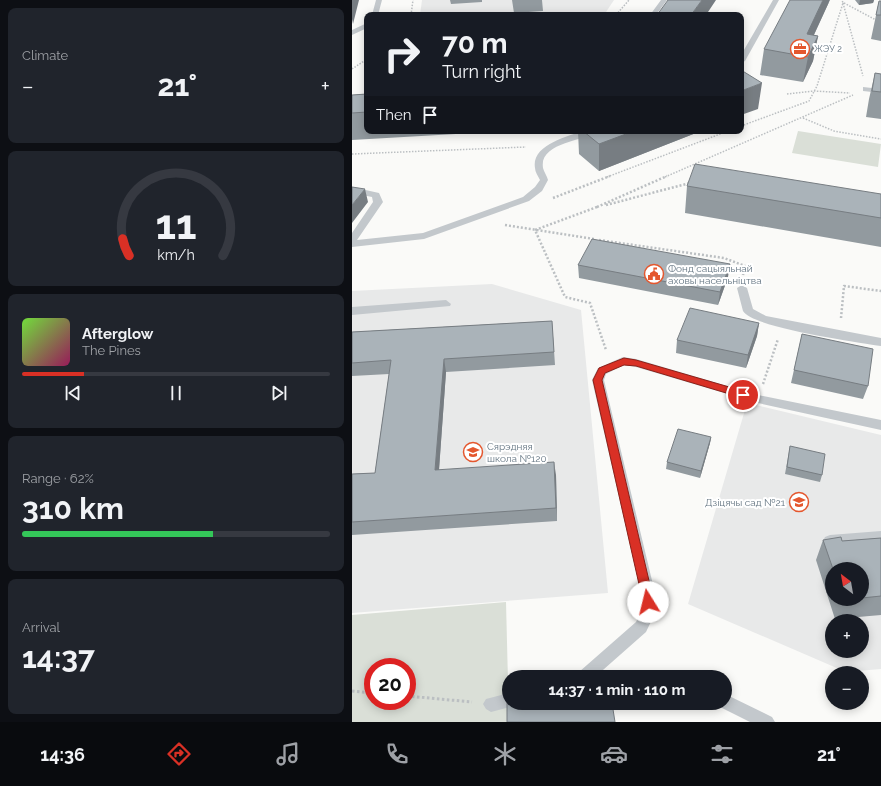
<!DOCTYPE html>
<meta charset="utf-8">
<style>
:root{--surface:#171b24;--page:#20242c;--text:#f1f3f6;--muted:#9ea1a6;--line:#363941;--accent:#d93025}
body{margin:0;font-family:Raleway,sans-serif;background:var(--page);color:var(--text);height:100vh;display:flex;flex-direction:column;font-size:15px;white-space:nowrap}
*{box-sizing:border-box;margin:0}
p{font-size:13px;color:var(--muted)}
.icon{flex:none;width:22px;height:22px;fill:none;stroke:currentColor;stroke-width:2;stroke-linecap:round;stroke-linejoin:round}
.map{position:relative;flex:1;overflow:hidden}
.panel{display:flex;flex-direction:column;gap:8px;padding:8px;background:#0d0f14;width:352px}
.panel>*{flex:none}
.top-card{position:absolute;left:12px;top:12px;width:380px;height:122px;border-radius:8px;box-shadow:0 2px 10px #0003;background:#171b24;color:var(--text);overflow:hidden}
.needle{width:26px;rotate:329deg}
.tools{position:absolute;left:473px;top:562px;display:grid;gap:8px}
.tools a{display:grid;place-items:center;width:44px;height:44px;border-radius:50%;background:var(--surface);box-shadow:0 2px 10px #0003;font-size:20px}
.speed{position:absolute;left:12px;top:658px;display:flex;gap:8px;font-size:20px;font-weight:700;text-align:center}
.speed>*{display:grid;place-content:center;width:52px;height:52px;border-radius:50%;background:var(--surface);box-shadow:0 2px 10px #0003;line-height:1}
.speed .limit{border:6px solid #d22;background:#fff;color:#111}
.pin{position:absolute;display:grid;place-items:center;width:34px;height:34px;color:#fff;margin:-17px;border:2px solid #fff;border-radius:50%;box-shadow:0 1px 4px #0007}
.me{position:absolute;width:44px;margin:-22px;rotate:351deg;stroke-linejoin:round;filter:drop-shadow(0 0 3px #0008)}
.turn{display:flex;align-items:center;gap:14px;height:84px;padding:0 12px;font-size:18px}
.turn .icon{width:52px;height:52px;stroke-width:2.5}
.turn b{display:block;font-size:28px;line-height:34px}
.then{display:flex;align-items:center;height:38px;padding:0 12px;background:#0003;gap:8px;font-size:15px}
.big{font-size:30px;font-weight:700;line-height:1.1}
.panel .widget{flex:1;display:flex;flex-direction:column;justify-content:center;gap:6px;min-width:0;padding:0 14px;border-radius:8px;background:var(--page)}
.panel .dial{align-items:center;gap:0}
.dial svg{height:104px;overflow:visible;fill:none;stroke:var(--line);stroke-width:7;stroke-linecap:round;text-anchor:middle}
.dial text{fill:var(--text);stroke:none}
.song{display:flex;align-items:center;gap:12px}
.cover{width:48px;height:48px;border-radius:6px;background:linear-gradient(135deg,hsl(100 70% 55%),hsl(330 70% 35%))}
.played{height:4px;border-radius:2px;background:linear-gradient(90deg,var(--accent) 20%,var(--line) 20%)}
.keys{display:flex;justify-content:space-around;direction:ltr}
.heat{display:flex;justify-content:space-between;align-items:center;font-size:22px;direction:ltr}
.charge{height:6px;border-radius:3px;background:linear-gradient(90deg,#34c759 62%,var(--line) 0)}
.trip{position:absolute;left:150px;top:670px;width:230px;height:40px;border-radius:20px;background:var(--surface);box-shadow:0 2px 10px #0003;font-weight:700;line-height:40px;text-align:center}
.tab-bar{display:flex;height:64px;justify-content:space-around;align-items:center;background:#090b0e;color:var(--muted)}
.tab-bar .icon{width:28px;height:28px}
.tab-bar .on{color:var(--accent)}
.tab-bar b{font-size:18px;color:var(--text)}
main{display:flex;flex:1;min-height:0}
.map>svg:first-child{display:block}
</style>
<main>
<section class="panel">
<div class="widget"><p>Climate</p>
<div class="heat"><a>−</a><b class="big">21°</b><a>+</a></div>
</div>
<div class="widget dial"><svg viewBox="0 0 100 80">
<path d="M14 69A42 42 0 1 1 86 69"/>
<path d="M14 69A42 42 0 0 1 9 56" stroke="#d93025"/>
<text x="50" y="56" font-size="32" font-weight="700">11</text>
<text x="50" y="72" font-size="11">km/h</text>
</svg></div>
<div class="widget">
<div class="song"><i class="cover"></i><div><b>Afterglow</b><p>The Pines</p></div></div>
<div class="played"></div>
<div class="keys"><svg class="icon" aria-label="previous" viewBox="0 0 24 24"><path d="M18 5L8 12l10 7zM5 5v14"/></svg><svg class="icon" aria-label="pause" viewBox="0 0 24 24"><path d="M8 5v14M16 5v14"/></svg><svg class="icon" aria-label="next" viewBox="0 0 24 24"><path d="M6 5l10 7-10 7zM19 5v14"/></svg></div>
</div>
<div class="widget"><p>Range · 62%</p><b class="big">310 km</b><div class="charge"></div></div>
<div class="widget"><p>Arrival</p><b class="big">14:37</b></div>
</section>
<div class="map">
<svg width="529" height="722" viewBox="0 0 529 722">
<rect width="100%" height="100%" fill="#fafaf8"/>
<path fill="#e8e9e9" fill-rule="evenodd" d="M 70,0 L 262,0 L 252,15 L 68,15 Z
M 140,284 L 229,310 L 256,593 L 0,613 L 0,291 Z
M 395,403 L 529,435 L 529,669 L 494,672 L 336,604 ZM 480,569 L 510,569 L 510,599 L 480,599 ZM 480,621 L 510,621 L 510,651 L 480,651 Z"/>
<path fill="#dadfd7" fill-rule="evenodd" d="M 446,131 L 529,144 L 526,167 L 440,153 Z
M 154,602 L 157,722 L 0,722 L 0,615 ZM 21,667 L 55,667 L 55,701 L 21,701 Z"/>
<g fill="none" stroke-linecap="round" stroke-linejoin="round">
<path stroke="#bbbfc2" stroke-width="1.5" stroke-dasharray="1.5 1.5" stroke-linecap="butt" d="M 491,3 L 511,76
M 492,3 L 524,20
M 59,15 L 61,0
M 264,15 L 277,0
M 0,69 L 15,59
M 435,94 L 462,91 L 498,93
M 451,118 L 482,131 L 529,139
M 389,126 L 457,101 L 465,86 L 491,3 L 490,0
M 0,154 L 174,147
M 255,177 L 376,131
M 313,177 L 501,95"/>
<path stroke="#bbbfc2" stroke-width="2.5" stroke-dasharray="2 2" stroke-linecap="butt" d="M 201,198 L 258,176
M 254,205 L 338,183
M 245,207 L 315,176
M 245,207 L 183,230 L 213,297 L 238,303 L 254,350
M 153,225 L 242,239
M 247,240 L 372,258 L 393,266 L 391,275
M 489,318 L 492,286 L 529,291
M 411,384 L 426,339"/>
<path stroke="#bbbfc2" stroke-width="3" stroke-dasharray="2.5 2.5" stroke-linecap="butt" d="M 0,691 L 21,693
M 55,696 L 120,702"/>
<path fill="#c3c8cc" fill-rule="evenodd" d="M 24,0 L 30,0 L 26,15 L 20,15 Z
M 309,0 L 315,0 L 304,15 L 298,15 Z
M 421,0 L 427,0 L 393,61 L 389,63 L 389,55 Z
M 15,23 L 15,28 L 0,35 L 0,30 Z
M 511,87 L 529,89 L 529,93 L 511,91 Z
M 232,131 L 244,131 C 232,142 187,142 191,168 C 192,172 195,176 196,180 L 190,191 L 177,201 L 72,239 L 0,247 L 0,233 L 21,202 L 20,197 L 0,193 L 0,187 L 27,193 L 31,202 L 5,240 L 71,233 L 171,197 L 183,187 L 188,180 C 186,176 183,172 183,168 C 179,145 216,136 232,131 Z
M 390,285 L 395,288 L 401,309 L 414,316 L 529,338 L 529,346 C 505,342 401,328 391,311 L 385,288 Z
M 94,300 L 99,304 L 98,306 L 0,315 L 0,307 Z
M 271,357 L 284,359 L 406,395 L 529,420 L 529,430 L 406,403 L 284,367 L 272,365 L 254,374 L 252,380 L 303,593 L 304,611 L 294,632 L 243,677 L 225,677 L 227,672 L 284,622 L 290,610 L 289,593 L 240,380 L 246,368 Z
M 529,531 L 529,543 L 478,547 L 473,545 L 471,541 L 473,537 L 478,535 Z
M 157,693 L 157,703 L 164,703 L 162,706 L 139,712 L 134,709 L 131,704 L 134,699 Z
M 373,694 L 420,717 L 423,722 L 398,722 L 368,707 L 366,703 L 373,703 Z"/>
</g>
<path fill="#929a9f" fill-rule="evenodd" d="M 98,0 L 130,0 L 130,2 L 99,4 Z
M 160,0 L 190,0 L 191,11 L 162,13 Z
M 503,0 L 522,0 L 521,3 L 507,5 Z
M 527,1 L 529,1 L 529,41 L 519,39 Z
M 477,2 L 462,35 L 466,36 L 461,61 L 451,82 L 408,75 L 412,49 Z
M 523,73 L 529,74 L 529,119 L 514,117 L 517,99 Z
M 15,94 L 15,131 L 121,131 L 121,133 L 0,140 L 0,95 Z
M 226,131 L 349,131 L 247,171 L 227,154 Z
M 335,186 L 529,194 L 529,247 L 333,213 Z
M 226,265 L 376,277 L 366,305 L 227,278 Z
M 200,321 L 203,365 L 94,372 L 87,470 L 204,475 L 205,521 L 0,535 L 0,474 L 23,473 L 37,374 L 0,376 L 0,332 Z
M 407,323 L 405,336 L 394,368 L 324,353 L 325,340 Z
M 450,334 L 516,386 L 511,399 L 439,383 Z
M 359,437 L 358,443 L 348,478 L 314,469 L 315,462 Z
M 438,446 L 470,475 L 468,482 L 433,474 Z
M 529,538 L 529,615 L 483,619 L 464,560 L 471,540 L 490,541 ZM 480,569 L 510,569 L 510,599 L 480,599 Z"/>
<path fill="#777d82" d="M 0,0 L 7,0 L 1,24 L 0,19 Z
M 350,0 L 364,0 L 354,15 L 339,15 Z
M 471,0 L 478,0 L 477,2 L 452,56 L 455,34 Z
M 508,0 L 522,0 L 521,3 L 507,5 Z
M 466,36 L 461,61 L 451,82 L 456,57 Z
M 410,83 L 406,109 L 389,115 L 389,91 Z
M 282,131 L 349,131 L 247,171 L 247,144 Z
M 13,189 L 16,202 L 0,223 L 0,205 Z
M 378,264 L 376,277 L 366,305 L 368,292 Z
M 407,323 L 405,336 L 394,368 L 396,355 Z
M 92,359 L 94,372 L 86,483 L 83,470 Z
M 359,437 L 358,443 L 348,478 L 349,471 Z
M 202,462 L 204,475 L 205,521 L 204,508 Z"/>
<path fill="#aab3b9" stroke="#777d82" d="M 316,0 L 350,0 L 339,15 L 305,15 Z
M 438,0 L 471,0 L 455,34 L 466,36 L 456,57 L 412,49 Z
M 527,1 L 529,1 L 529,15 L 524,15 Z
M 389,70 L 410,83 L 389,91 Z
M 523,73 L 529,74 L 529,92 L 520,91 Z
M 15,94 L 15,112 L 0,113 L 0,95 Z
M 231,131 L 282,131 L 247,144 Z
M 343,164 L 529,194 L 529,218 L 335,186 Z
M 0,187 L 13,189 L 0,205 Z
M 240,239 L 378,264 L 368,292 L 226,265 Z
M 338,308 L 407,323 L 396,355 L 325,340 Z
M 200,321 L 202,352 L 92,359 L 83,470 L 202,462 L 204,508 L 0,522 L 0,474 L 23,473 L 39,360 L 0,363 L 0,332 Z
M 450,334 L 521,349 L 516,386 L 442,370 Z
M 326,429 L 359,437 L 349,471 L 315,462 Z
M 438,446 L 473,454 L 470,475 L 435,467 Z
M 489,537 L 490,541 L 529,538 L 529,596 L 510,598 L 510,569 L 481,569 L 471,540 Z
M 155,700 L 157,700 L 157,703 L 260,703 L 263,722 L 155,722 Z"/>
<path fill="#d93025" stroke="#8d1f18" d="M 272,358 L 284,360 L 391,391 L 396,395 L 391,398 L 284,366 L 272,365 L 253,373 L 250,380 L 302,602 L 300,606 L 296,607 L 292,606 L 291,602 L 241,380 L 247,368 Z"/>
<defs>
<g id="office-ring" transform="scale(1)"><circle r="9.5" fill="#fff" stroke="#e4572e" stroke-width="1.5"/><path d="M-6-3h4V-5.5h4V-3h4V5H-6ZM-1-4.5V-3h2v-1.5ZM-6 0V1H6V0Z" fill="#e4572e"/></g>
<g id="civic-ring" transform="scale(1)"><circle r="9.5" fill="#fff" stroke="#e4572e" stroke-width="1.5"/><path d="M-.6-6.5H3V-4.5H.6V-3L4-1V1h2V6H-6V1h2V-1L-.6-3ZM-1.2 2.5V6h2.4V2.5Z" fill="#e4572e"/></g>
<g id="school-ring" transform="scale(1)"><circle r="9.5" fill="#fff" stroke="#e4572e" stroke-width="1.5"/><path d="M0-5L7-2L0 1L-7-2ZM-4 1L0 2.5L4 1V4Q0 6-4 4Z" fill="#e4572e"/></g>
</defs>
<g fill-rule="evenodd">
<use href="#office-ring" x="448" y="49"/>
<use href="#civic-ring" x="302" y="274"/>
<use href="#school-ring" x="121" y="452"/>
<use href="#school-ring" x="447" y="502"/>
</g>
<g text-anchor="middle" stroke-width="4" stroke-linejoin="round" paint-order="stroke">
<g font-size="9" fill="#657683" stroke="#fff" text-anchor="start">
<text x="462" y="52">ЖЭУ 2</text>
</g>
<g font-size="10" fill="#657683" stroke="#fff" text-anchor="start">
<text x="316" y="272">Фонд сацыяльнай<tspan x="316" dy="12">аховы насельніцтва</tspan></text>
<text x="135" y="450">Сярэдняя<tspan x="135" dy="12">школа №120</tspan></text>
<text x="433" y="506" text-anchor="end">Дзіцячы сад №21</text>
</g>
</g>
</svg>
<div class="tools">
<a><svg class="needle" viewBox="-14 -14 28 28"><path d="M0-13l5 13h-10z" fill="#e53935"/><path d="M0 13l5-13h-10z" fill="#9ea1a6"/></svg></a>
<a>+</a>
<a>−</a>
</div>
<div class="speed"><div class="limit">20</div></div>
<div class="pin" style="left:391px;top:395px;background:#d93025"><svg class="icon" aria-label="arrive" viewBox="0 0 24 24"><path d="M6 21V4h12l-3 4 3 4H6"/></svg></div>
<svg class="me" style="left:296px;top:602px" viewBox="-20 -20 40 40"><circle r="19" fill="#fff"/><path d="M0-13L10 11 0 6-10 11z" fill="#d93025"/></svg>
<div class="trip">14:37 · 1 min · 110 m</div>
<div class="top-card">
<div class="turn"><svg class="icon" aria-label="right" viewBox="0 0 24 24"><path d="M7 20v-9h11M14 6l5 5-5 5"/></svg><div><b>70 m</b>Turn right</div></div>
<div class="then">Then<svg class="icon" aria-label="arrive" viewBox="0 0 24 24"><path d="M6 21V4h12l-3 4 3 4H6"/></svg></div>
</div>
</div>
</main>
<nav class="tab-bar">
<b>14:36</b>
<svg class="icon on" aria-label="directions" viewBox="0 0 24 24"><path d="M12 3l9 9-9 9-9-9zM9 14v-3h6M13 9l2 2-2 2"/></svg>
<svg class="icon" aria-label="music" viewBox="0 0 24 24"><path d="M9 18V5l10-2v13"/><circle cx="6" cy="18" r="3"/><circle cx="16" cy="16" r="3"/></svg>
<svg class="icon" aria-label="phone" viewBox="0 0 24 24"><path d="M5 4h4l2 5-3 2q2 4 5 5l2-3 5 2v4C11 20 4 13 5 4z"/></svg>
<svg class="icon" aria-label="climate" viewBox="0 0 24 24"><path d="M12 3v18M4 7l16 10M4 17L20 7"/></svg>
<svg class="icon" aria-label="car" viewBox="0 0 24 24"><path d="M5 17H2v-5l4-1 3-4h7l3 4 3 1v5h-3M9 17h6M6 11h13"/><circle cx="7" cy="17" r="2"/><circle cx="17" cy="17" r="2"/></svg>
<svg class="icon" aria-label="filters" viewBox="0 0 24 24"><path d="M4 7h16M4 17h16"/><circle cx="9" cy="7" r="2"/><circle cx="15" cy="17" r="2"/></svg>
<b>21°</b>
</nav>
